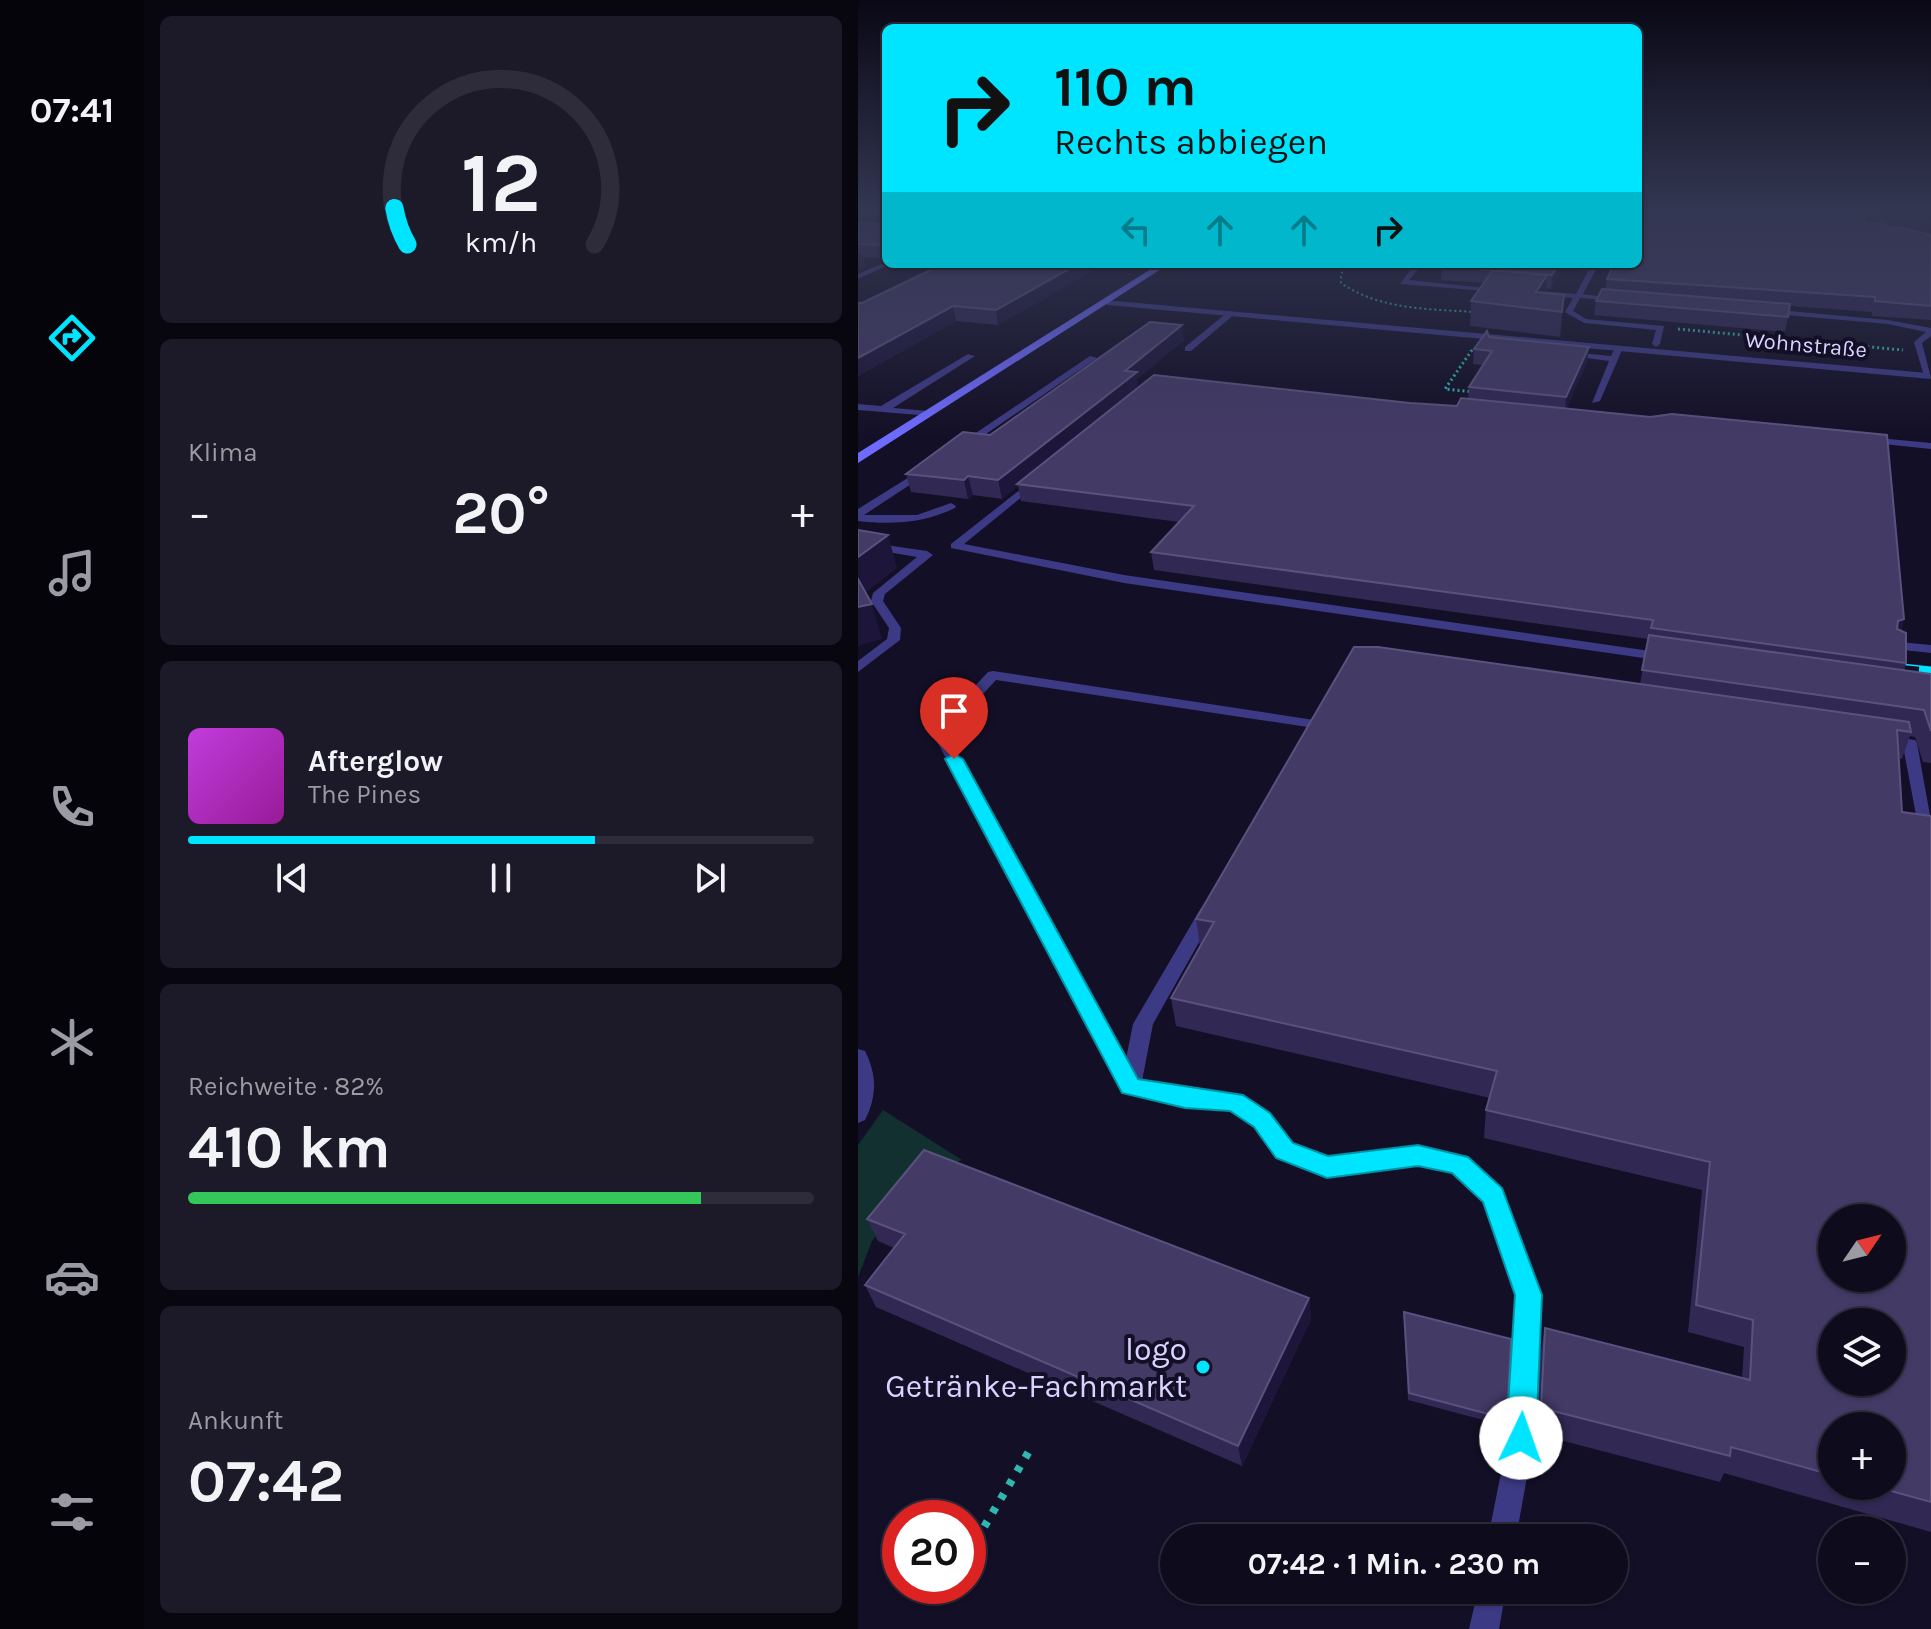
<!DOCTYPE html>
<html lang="de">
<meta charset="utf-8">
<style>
:root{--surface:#0e0b1c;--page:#1c1929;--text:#f1f3f6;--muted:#9b9ba3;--line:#2e2b3b;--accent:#00e5ff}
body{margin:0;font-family:Karla,sans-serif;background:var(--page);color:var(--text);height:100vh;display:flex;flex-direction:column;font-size:30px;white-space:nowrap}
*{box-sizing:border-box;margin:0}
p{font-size:26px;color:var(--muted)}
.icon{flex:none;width:44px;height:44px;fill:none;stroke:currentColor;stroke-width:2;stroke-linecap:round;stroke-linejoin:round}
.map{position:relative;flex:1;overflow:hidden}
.sheet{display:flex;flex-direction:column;gap:16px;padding:16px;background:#08060f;width:714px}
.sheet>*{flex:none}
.hud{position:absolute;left:24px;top:24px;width:760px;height:244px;border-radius:12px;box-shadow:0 2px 6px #0004,0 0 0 2px var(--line);background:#00e5ff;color:#111;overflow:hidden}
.needle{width:52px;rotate:55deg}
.fabs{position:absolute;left:960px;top:1204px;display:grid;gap:16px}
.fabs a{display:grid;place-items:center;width:88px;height:88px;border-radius:50%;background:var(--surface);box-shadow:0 2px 6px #0004,0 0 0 2px var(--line);font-size:40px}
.speed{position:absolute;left:24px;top:1500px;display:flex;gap:16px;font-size:40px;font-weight:700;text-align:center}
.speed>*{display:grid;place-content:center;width:104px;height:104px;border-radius:50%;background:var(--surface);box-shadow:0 2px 6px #0004,0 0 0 2px var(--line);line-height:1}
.speed .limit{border:12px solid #d22;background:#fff;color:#111}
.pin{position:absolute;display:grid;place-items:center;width:68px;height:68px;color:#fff;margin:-82px -34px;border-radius:50% 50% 50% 0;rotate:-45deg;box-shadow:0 0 8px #0007}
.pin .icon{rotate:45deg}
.me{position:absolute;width:88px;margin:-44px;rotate:3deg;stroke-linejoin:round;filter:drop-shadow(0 0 6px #0008)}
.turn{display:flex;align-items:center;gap:28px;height:168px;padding:0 40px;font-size:36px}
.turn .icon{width:104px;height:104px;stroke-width:2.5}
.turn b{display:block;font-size:56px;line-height:68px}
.lanes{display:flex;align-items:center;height:76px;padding:0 40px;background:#0003;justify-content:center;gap:40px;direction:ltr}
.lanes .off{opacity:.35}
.big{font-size:60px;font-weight:700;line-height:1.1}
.sheet .card{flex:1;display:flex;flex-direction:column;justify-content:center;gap:12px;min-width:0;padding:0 28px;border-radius:12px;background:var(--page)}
.sheet .dial{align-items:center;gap:0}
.dial svg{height:208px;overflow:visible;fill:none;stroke:var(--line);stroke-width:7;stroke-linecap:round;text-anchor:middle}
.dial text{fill:var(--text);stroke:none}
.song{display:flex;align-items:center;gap:24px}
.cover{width:96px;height:96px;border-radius:12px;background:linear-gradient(135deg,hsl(290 70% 55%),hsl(300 70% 35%))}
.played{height:8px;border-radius:4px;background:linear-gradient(90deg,var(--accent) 65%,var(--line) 65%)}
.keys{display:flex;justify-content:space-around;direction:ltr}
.heat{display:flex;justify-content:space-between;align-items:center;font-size:44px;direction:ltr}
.charge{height:12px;border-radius:6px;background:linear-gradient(90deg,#34c759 82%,var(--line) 0)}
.trip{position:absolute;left:302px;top:1524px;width:468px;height:80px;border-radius:40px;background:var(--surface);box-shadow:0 2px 6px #0004,0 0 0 2px var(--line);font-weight:700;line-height:80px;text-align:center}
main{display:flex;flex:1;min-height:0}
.tabs{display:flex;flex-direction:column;width:144px;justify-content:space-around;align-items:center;background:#06040b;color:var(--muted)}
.tabs .icon{width:56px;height:56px}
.tabs .selected{color:var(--accent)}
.tabs b{font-size:36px;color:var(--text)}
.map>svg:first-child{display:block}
</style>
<main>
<nav class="tabs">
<b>07:41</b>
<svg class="icon selected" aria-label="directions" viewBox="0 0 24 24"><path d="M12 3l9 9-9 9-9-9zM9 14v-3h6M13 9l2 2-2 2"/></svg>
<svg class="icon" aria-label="music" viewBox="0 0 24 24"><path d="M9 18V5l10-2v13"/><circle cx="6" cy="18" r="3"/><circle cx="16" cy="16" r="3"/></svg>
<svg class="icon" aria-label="phone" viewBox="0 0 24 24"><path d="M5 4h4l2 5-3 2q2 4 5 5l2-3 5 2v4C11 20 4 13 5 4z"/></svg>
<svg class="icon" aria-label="climate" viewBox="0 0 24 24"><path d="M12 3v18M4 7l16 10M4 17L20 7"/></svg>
<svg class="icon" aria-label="car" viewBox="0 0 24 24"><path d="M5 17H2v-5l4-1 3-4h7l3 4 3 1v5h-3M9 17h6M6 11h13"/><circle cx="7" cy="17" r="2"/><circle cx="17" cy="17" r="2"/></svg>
<svg class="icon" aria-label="filters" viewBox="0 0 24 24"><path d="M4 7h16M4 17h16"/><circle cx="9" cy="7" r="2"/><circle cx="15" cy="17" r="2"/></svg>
</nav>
<section class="sheet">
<div class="card dial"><svg viewBox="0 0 100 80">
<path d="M14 69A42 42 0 1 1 86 69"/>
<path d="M14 69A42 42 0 0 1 9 55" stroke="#00e5ff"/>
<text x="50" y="56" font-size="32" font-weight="700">12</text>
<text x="50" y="72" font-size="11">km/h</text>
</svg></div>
<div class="card"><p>Klima</p>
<div class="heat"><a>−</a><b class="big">20°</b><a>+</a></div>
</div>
<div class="card">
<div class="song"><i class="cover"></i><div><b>Afterglow</b><p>The Pines</p></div></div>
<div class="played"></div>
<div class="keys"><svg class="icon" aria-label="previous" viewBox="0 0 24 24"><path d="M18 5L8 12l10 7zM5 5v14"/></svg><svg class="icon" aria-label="pause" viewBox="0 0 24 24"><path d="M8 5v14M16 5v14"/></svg><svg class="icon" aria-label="next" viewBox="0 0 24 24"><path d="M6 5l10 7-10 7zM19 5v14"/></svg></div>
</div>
<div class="card"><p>Reichweite · 82%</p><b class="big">410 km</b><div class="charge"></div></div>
<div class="card"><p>Ankunft</p><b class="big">07:42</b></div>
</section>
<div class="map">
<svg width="1073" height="1629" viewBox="0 0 1073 1629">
<rect width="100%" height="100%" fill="#130f26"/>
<path fill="#12302f" d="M 25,1110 L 104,1160 L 67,1173 L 14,1241 L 0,1277 L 0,1145 Z"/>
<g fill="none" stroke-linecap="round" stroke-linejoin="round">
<path stroke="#2fb8b0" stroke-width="2" stroke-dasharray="2 3" stroke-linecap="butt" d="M 491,264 L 483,274 L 483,283 C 522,310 571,309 617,312"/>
<path stroke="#2fb8b0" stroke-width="3" stroke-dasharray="2 3" stroke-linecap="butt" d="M 820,329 L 1045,350
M 614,350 L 587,389 L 617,392"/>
<path stroke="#2fb8b0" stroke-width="8" stroke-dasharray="6 10" stroke-linecap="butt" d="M 110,1554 L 173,1448"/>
<path fill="#3d3a85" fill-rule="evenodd" d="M 1015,210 L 1021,210 L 1034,233 L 1073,242 L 1073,246 L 1030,235 Z
M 28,211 L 28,215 L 0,216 L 0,212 Z
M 28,262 L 30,265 L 0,279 L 0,274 Z
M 557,264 L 565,264 L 551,280 L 646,290 L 642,292 L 542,284 Z
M 667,264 L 732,267 L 733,264 L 741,264 L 725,294 L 763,299 L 759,301 L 722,298 L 715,311 L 728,319 L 806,326 L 802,344 L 798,347 L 794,344 L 798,330 L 726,323 L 707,312 L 715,298 L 666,294 L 669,290 L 718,294 L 730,271 Z
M 910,309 L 1030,320 L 1073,328 L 1073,336 L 1064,343 L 1073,378 L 1066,376 L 1056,342 L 1068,332 L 1030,324 L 907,313 Z
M 371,311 L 378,313 L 333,351 L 327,351 L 327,347 Z
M 757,348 L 764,350 L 742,401 L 734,403 L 751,361 L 707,355 L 711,352 L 753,356 Z
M 110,354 L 117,356 L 35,408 L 71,411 L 74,412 L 74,416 L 0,410 L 0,404 L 23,406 Z
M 232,356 L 239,358 L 109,447 L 100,445 Z
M 1010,437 L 1073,443 L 1073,449 L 1006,442 L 1005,440 Z
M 69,466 L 73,467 L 73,471 L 6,515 L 59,515 L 93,503 L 98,506 L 97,508 C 66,523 34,525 0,521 L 0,509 Z
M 177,478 L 181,479 L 181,483 L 106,544 L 266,575 L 806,653 L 813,657 L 806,661 L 266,583 L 93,548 L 93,544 Z
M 0,541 L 69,551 L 75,555 L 27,594 L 25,601 L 43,628 L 42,640 L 0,672 L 0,661 L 29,639 L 31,628 L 13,601 L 15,593 L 59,557 L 0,547 Z
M 1041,642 L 1073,645 L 1073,653 L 1036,649 L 1036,643 Z
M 135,671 L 456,720 L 463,724 L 456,728 L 138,680 L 89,733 L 268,1059 L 275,1024 L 343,908 L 355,908 L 358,912 L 295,1024 L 284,1081 L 327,1090 L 384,1096 L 411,1114 L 435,1144 L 470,1158 L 560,1147 L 601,1155 L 609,1157 L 643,1189 L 682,1295 L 676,1438 L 658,1538 L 630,1538 L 650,1438 L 658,1295 L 626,1202 L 595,1172 L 560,1165 L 469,1176 L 419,1156 L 397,1126 L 373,1110 L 327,1106 L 266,1093 L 74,732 L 130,672 Z
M 1031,736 L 1057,740 L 1059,743 L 1073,821 L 1060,819 L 1058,815 L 1045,746 L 1026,743 L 1024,740 L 1026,737 Z
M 0,1049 L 7,1051 C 19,1075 19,1096 7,1120 L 0,1123 Z
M 620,1590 L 648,1590 L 641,1629 L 611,1629 Z"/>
<path fill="#3d3a85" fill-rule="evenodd" d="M 246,300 L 1070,373 L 1073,379 L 249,305 Z"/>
<path fill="#6f6bff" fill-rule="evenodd" d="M 301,264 L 311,264 L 0,463 L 0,453 Z"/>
<g stroke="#00e5ff" stroke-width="9">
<path id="rail" d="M 1044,668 L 1073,671"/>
</g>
<use href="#rail" stroke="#130f26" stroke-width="6" stroke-dasharray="17" stroke-linecap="butt"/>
</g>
<path fill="#312854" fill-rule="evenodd" d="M 0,210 L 4,219 L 4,223 L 28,225 L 26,258 L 5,257 L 7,267 L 0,270 Z
M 1008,223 L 1073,235 L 1073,320 L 1014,316 L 1014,312 L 932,306 L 927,332 L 736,315 L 738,301 L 747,289 L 749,279 L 754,269 L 742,268 L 743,264 L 780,264 Z
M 85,264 L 242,264 L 222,278 L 140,325 L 98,321 L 0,376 L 0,303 L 4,303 Z
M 585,264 L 704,264 L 703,271 L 693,289 L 688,288 L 688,293 L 706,295 L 702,337 L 612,326 L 613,301 L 626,283 L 583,280 L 584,266 Z
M 631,337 L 729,362 L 708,408 L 1046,619 L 1043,631 L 1048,663 L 1046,671 L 1073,674 L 1073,763 L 1065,762 L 1057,737 L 1052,736 L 1044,759 L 1040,758 L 1044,812 L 1073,816 L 1073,1532 L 866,1473 L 862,1482 L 679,1434 L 682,1355 L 687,1328 L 884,1378 L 886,1347 L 830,1332 L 844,1190 L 626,1138 L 628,1110 L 632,1098 L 318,1026 L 313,998 L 342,947 L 338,919 L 782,684 L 790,639 L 296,570 L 293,552 L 321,522 L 163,501 L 160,486 L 144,499 L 115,495 L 110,499 L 53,492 L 48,474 L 132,435 L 326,340 L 279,379 L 280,387 L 599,406 L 610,399 L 611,387 L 625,365 L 615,364 L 616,349 ZM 974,1426 L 1034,1486 L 974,1486 Z
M 9,1219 L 451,1298 L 453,1319 L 384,1466 L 18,1307 L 7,1285 L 36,1248 L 20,1241 Z
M 546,1320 L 649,1419 L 648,1426 L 550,1400 Z"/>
<path fill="#1d163a" d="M 0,210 L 2,210 L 4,219 L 4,225 L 0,226 Z
M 28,243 L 28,257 L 26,258 L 23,245 Z
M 4,254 L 7,267 L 0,270 L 0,255 Z
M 220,264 L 242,264 L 222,278 L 140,325 L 138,310 Z
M 701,264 L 704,264 L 703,271 L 693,289 L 694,275 Z
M 689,275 L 687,299 L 678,292 Z
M 95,306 L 98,321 L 0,376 L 0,358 Z
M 324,325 L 326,340 L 279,379 L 281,389 L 159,484 L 160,486 L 144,499 L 140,480 L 267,371 Z
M 731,347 L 729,362 L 707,413 L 708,397 Z
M 110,476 L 115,495 L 110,499 L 106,480 Z
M 30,535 L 39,568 L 2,597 L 0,591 L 0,557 Z
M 14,604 L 24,639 L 0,646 L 0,607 Z
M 1046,619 L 1040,639 L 1034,641 L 1040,621 Z
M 451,1298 L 453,1319 L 384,1466 L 380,1446 Z"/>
<path fill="#433a66" stroke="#5a527e" stroke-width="2" fill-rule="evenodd" d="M 782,210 L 1007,210 L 1008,223 L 1025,224 L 1026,227 L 1044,228 L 1073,235 L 1073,306 L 1017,301 L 1017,297 L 749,279 L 756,264 L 780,264 L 780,213 Z
M 0,222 L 28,225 L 28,243 L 23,245 L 0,244 Z
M 85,264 L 220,264 L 138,310 L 95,306 L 0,358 L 0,303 L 4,303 Z
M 585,264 L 701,264 L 694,275 L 584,266 Z
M 635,270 L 689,275 L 678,292 L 706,295 L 704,312 L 613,301 Z
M 744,289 L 932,304 L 930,317 L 738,301 Z
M 292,322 L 324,325 L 267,371 L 279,372 L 140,480 L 110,476 L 106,480 L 48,474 L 105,432 L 132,435 Z
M 629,331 L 631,337 L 731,347 L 708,397 L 611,387 L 634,351 L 616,349 Z
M 296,375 L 552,403 L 599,406 L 603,398 L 792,417 L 814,414 L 1029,435 L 1046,619 L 1040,621 L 1039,629 L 1048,633 L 1048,663 L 793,628 L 795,620 L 293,552 L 336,506 L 159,484 Z
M 0,530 L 30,535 L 0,557 Z
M 0,579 L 14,604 L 0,607 Z
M 791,635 L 1073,674 L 1073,731 L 1066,710 L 784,670 Z
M 496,647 L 520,647 L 1051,722 L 1053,732 L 1039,730 L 1044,812 L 1073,816 L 1073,1502 L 1015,1486 L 1034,1486 L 1034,1426 L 974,1426 L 974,1475 L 873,1447 L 872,1456 L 683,1408 L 687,1328 L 892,1380 L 895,1320 L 838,1305 L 852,1162 L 628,1110 L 639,1071 L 313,998 L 356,922 L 338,919 ZM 974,1218 L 1034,1218 L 1034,1278 L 974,1278 ZM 974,1322 L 1034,1322 L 1034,1382 L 974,1382 Z
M 66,1150 L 451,1298 L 380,1446 L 7,1285 L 47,1234 L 9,1219 Z
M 546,1312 L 653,1339 L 649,1419 L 551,1393 Z"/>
<linearGradient id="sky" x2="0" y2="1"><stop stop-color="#0a0815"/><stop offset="0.48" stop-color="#333752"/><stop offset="1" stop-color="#333752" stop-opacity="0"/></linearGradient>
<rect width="1073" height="438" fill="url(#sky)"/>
<path fill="#00e5ff" stroke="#0095a6" stroke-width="2" d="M 96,754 L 105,759 L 280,1079 L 385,1095 L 412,1113 L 435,1143 L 470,1156 L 560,1145 L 610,1157 L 644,1188 L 684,1295 L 678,1438 L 673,1449 L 663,1453 L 652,1449 L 648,1438 L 657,1295 L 625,1202 L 594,1173 L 560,1166 L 469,1178 L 418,1158 L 396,1127 L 372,1111 L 327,1108 L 264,1093 L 87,759 Z"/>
<circle fill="#00e5ff" stroke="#130f26" stroke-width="3" cx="345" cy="1367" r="8"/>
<g text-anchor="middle" stroke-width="8" stroke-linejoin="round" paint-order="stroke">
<g font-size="22" fill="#d9d4ff" stroke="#130f26">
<text transform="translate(948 344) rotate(5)" y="8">Wohnstraße</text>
</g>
<g font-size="32" fill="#d9d4ff" stroke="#130f26" text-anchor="end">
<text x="329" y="1360">logo<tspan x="329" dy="37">Getränke-Fachmarkt</tspan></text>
</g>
</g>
</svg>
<div class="fabs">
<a><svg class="needle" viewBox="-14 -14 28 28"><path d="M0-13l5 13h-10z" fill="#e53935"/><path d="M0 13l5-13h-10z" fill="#9b9ba3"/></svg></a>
<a><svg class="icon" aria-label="layers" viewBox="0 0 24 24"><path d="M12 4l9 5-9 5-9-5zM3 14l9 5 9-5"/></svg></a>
<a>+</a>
<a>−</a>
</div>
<div class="speed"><div class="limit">20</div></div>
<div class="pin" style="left:96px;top:759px;background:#d93025"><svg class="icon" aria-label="arrive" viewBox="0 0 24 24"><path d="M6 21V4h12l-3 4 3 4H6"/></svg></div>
<svg class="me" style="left:663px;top:1438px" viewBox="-20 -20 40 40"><circle r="19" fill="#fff"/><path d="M0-13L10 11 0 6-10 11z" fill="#00e5ff"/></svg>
<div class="trip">07:42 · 1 Min. · 230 m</div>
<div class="hud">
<div class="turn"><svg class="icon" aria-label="right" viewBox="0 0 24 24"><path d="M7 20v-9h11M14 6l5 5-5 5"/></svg><div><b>110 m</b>Rechts abbiegen</div></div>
<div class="lanes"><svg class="icon off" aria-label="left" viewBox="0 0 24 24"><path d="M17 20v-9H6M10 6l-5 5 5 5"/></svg><svg class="icon off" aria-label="ahead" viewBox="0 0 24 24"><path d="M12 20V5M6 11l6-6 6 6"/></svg><svg class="icon off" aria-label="ahead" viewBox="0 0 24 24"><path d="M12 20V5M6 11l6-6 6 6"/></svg><svg class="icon" aria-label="right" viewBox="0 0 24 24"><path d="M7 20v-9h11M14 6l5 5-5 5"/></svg></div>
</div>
</div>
</main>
